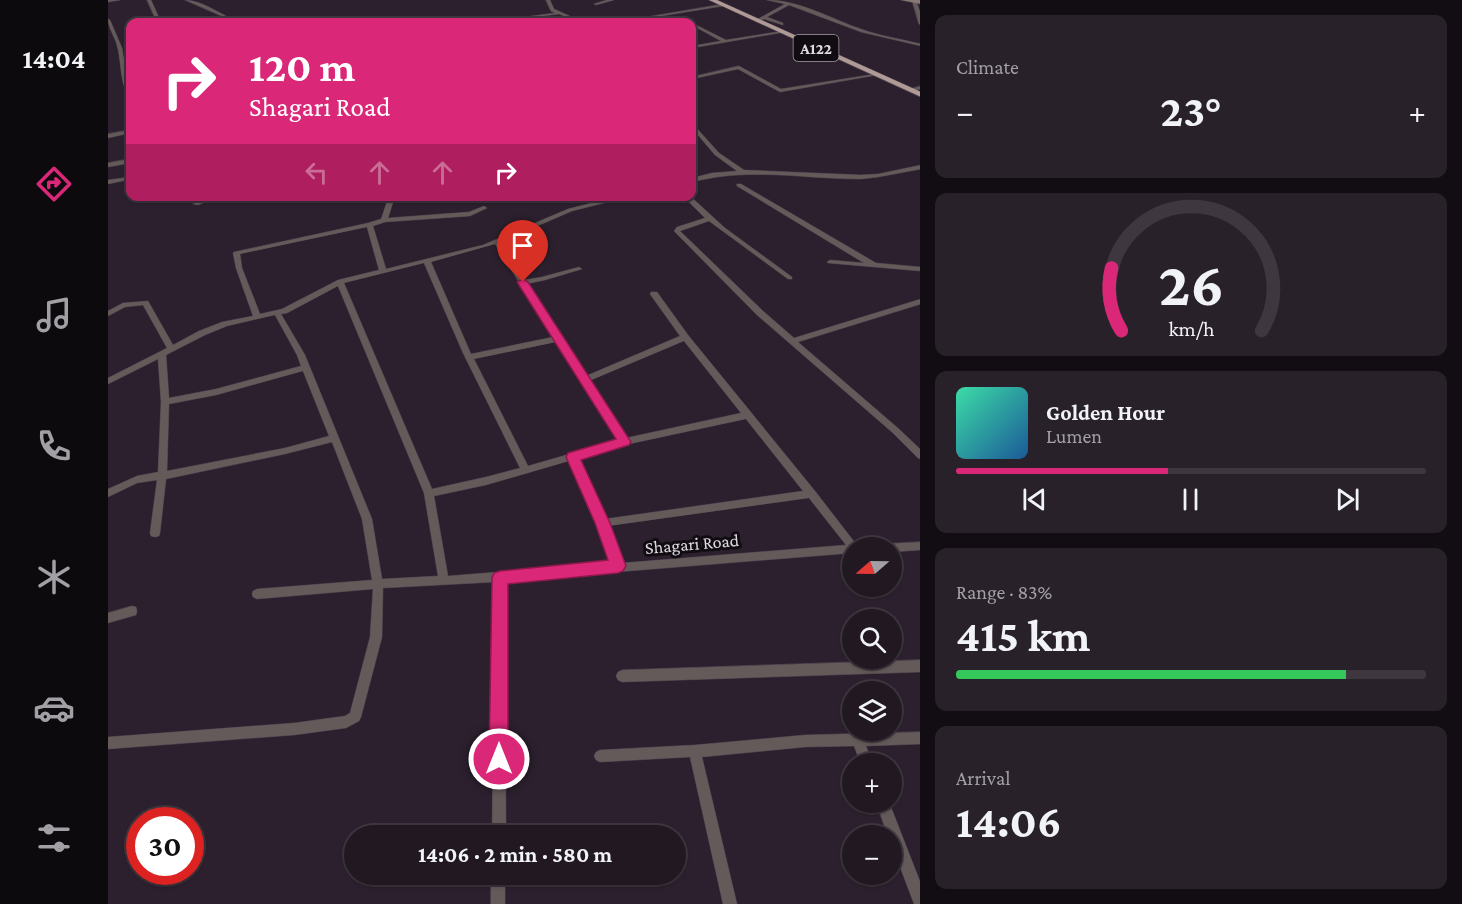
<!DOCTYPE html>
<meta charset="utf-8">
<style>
:root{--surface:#211822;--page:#29212a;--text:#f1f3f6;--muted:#a2a0a5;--line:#3e3740;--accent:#db2777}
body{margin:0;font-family:"Crimson Pro",serif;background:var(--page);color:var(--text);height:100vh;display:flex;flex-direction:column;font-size:22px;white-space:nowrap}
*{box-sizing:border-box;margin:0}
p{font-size:20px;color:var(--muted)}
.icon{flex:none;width:33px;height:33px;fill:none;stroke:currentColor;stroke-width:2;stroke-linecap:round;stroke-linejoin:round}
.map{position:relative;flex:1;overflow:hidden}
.side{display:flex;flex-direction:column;gap:15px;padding:15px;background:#120d13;width:542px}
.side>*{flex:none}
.top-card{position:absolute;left:18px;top:18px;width:570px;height:183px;border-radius:12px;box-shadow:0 2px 4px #0004,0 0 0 2px var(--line);background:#db2777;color:#fff;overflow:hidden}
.needle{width:39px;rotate:250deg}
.buttons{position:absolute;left:734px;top:537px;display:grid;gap:12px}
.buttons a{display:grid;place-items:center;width:60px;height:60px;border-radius:50%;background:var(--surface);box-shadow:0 2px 4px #0004,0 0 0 2px var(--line);font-size:30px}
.speed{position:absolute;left:18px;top:807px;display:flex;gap:12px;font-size:30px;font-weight:700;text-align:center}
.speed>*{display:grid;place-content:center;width:78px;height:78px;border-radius:50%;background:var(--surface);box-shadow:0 2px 4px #0004,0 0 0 2px var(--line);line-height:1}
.speed .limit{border:9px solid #d22;background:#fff;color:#111}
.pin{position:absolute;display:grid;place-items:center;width:51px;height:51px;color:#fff;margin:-62px -26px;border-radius:50% 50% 50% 0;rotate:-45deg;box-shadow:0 0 6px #0007}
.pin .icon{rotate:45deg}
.me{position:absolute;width:66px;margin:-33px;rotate:0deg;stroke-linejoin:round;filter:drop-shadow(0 0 4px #0008)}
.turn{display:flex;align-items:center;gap:21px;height:126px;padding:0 24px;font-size:27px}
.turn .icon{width:78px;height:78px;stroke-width:2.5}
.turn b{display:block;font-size:42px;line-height:51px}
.lanes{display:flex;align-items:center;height:57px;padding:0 24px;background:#0003;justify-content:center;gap:30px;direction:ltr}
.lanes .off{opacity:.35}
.big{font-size:45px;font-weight:700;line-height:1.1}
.side .widget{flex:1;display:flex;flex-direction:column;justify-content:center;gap:9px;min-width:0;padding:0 21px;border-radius:12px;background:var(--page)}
.side .dial{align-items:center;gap:0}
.dial svg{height:156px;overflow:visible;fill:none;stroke:var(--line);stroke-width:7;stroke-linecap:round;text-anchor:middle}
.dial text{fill:var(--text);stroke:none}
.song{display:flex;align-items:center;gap:18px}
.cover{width:72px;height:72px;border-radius:9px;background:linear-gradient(135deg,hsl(160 70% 55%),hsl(210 70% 35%))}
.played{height:6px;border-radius:3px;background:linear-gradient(90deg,var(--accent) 45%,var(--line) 45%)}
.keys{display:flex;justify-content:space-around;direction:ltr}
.heat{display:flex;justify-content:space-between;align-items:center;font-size:33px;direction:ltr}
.charge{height:9px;border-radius:4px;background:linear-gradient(90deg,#34c759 83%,var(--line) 0)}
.trip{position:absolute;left:236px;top:825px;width:342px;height:60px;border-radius:30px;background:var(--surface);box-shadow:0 2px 4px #0004,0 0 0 2px var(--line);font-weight:700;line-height:60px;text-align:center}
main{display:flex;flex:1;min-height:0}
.tabs{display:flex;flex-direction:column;width:108px;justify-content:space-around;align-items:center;background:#0d0a0e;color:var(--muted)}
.tabs .icon{width:42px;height:42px}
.tabs .current{color:var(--accent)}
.tabs b{font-size:27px;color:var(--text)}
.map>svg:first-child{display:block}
</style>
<main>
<nav class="tabs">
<b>14:04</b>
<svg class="icon current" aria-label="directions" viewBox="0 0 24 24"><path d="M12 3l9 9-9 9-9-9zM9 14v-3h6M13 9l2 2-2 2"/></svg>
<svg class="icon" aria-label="music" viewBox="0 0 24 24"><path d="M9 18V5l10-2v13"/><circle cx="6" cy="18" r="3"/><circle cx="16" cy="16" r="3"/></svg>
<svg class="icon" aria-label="phone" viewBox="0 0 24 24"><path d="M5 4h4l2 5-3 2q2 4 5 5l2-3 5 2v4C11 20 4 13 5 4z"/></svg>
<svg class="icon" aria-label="climate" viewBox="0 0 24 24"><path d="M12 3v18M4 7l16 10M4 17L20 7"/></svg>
<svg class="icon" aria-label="car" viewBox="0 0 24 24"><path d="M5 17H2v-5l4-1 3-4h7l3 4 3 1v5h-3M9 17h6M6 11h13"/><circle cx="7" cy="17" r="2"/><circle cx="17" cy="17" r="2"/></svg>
<svg class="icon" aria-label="filters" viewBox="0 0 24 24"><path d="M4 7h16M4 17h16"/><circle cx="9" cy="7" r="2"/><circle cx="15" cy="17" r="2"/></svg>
</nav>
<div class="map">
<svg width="813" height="904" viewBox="0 0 813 904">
<rect width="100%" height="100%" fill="#2c202e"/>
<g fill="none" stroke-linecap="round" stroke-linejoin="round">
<g stroke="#493e4b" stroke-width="1">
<path id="minor" d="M 0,0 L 12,0 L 0,2 Z
M 39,0 L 43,0 L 53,22 L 49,22 Z
M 77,0 C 91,0 106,10 118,16 L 116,17 Z
M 438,0 L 442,0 L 446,9 L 475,22 L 471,22 L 451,14 L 387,22 L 379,22 L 447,13 L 443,11 Z
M 499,0 L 506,0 L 488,5 L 486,4 Z
M 659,0 C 692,0 723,19 753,29 C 772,36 793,39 813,44 L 813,46 L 753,32 L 681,5 L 659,17 L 675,23 L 675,25 L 656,19 L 648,22 L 648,20 L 677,4 Z
M 804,0 L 808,0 L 813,15 L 813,25 L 811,24 Z
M 616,4 L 615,6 L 516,22 L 510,22 Z
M 0,19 L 2,20 L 14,48 L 22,97 L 20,96 C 11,79 14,60 8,42 C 5,34 0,27 0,19 Z
M 584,23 L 618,40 L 675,31 L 677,32 L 584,48 L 584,46 L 613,41 L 584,25 Z
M 631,66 L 673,89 L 767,74 L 769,75 L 672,92 L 630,69 L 584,79 L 584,77 Z
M 813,86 L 813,89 L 801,91 L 799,90 Z
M 584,123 L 611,153 L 636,170 L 753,175 L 770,174 L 813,165 L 813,169 L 770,177 L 753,179 C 694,179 643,167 584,182 L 584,178 L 604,173 L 629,171 L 607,155 L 584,128 Z
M 22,130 L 22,133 L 0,138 L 0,134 Z
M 22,159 L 22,163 L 0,167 L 0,163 Z
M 22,171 L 22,176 L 19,180 L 0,184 L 0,180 L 15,178 Z
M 629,184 L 633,184 L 768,263 L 813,267 L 813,271 L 720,263 L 719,262 L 722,260 L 756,263 L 629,186 Z
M 101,196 L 111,196 L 90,205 L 85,204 Z
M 281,196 L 287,196 L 280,218 L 361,212 L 376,206 L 379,208 L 362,216 L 277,222 L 265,226 L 278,269 L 375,245 L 460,209 L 511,196 L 524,196 L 464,211 L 392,242 L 416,280 L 434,277 L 471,267 L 474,269 L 437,280 L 418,284 L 478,376 L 572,336 L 542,294 L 543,292 L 549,292 L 580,335 L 707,491 L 751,548 L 744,548 L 744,553 L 397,581 L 398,836 L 384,836 L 387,582 L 275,588 L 274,637 L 253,717 L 251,721 L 238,728 L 186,735 L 0,749 L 0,737 L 186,723 L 237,716 L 242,713 L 262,637 L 265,589 L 149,599 L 145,597 L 144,594 L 145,591 L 149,589 L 264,580 L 254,519 L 224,442 L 177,454 L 58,479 L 52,533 L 51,536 L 47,537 L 43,536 L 42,533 L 49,480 L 29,483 L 0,497 L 0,489 L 29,476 L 50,472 L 53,402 L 50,359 L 0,384 L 0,378 L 59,348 L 35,305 L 17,307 L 0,316 L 0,311 L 15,303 L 40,301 L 65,345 L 91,331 L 114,322 L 145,316 L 128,268 L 125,253 L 126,252 L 260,223 L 273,219 ZM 259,227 L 271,270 L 230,280 L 174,309 L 152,314 L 134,268 L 132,254 ZM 387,244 L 445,337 L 363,354 L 323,262 ZM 316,263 L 355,353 L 412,468 L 378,477 L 324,489 L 236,283 ZM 230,286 L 316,493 L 330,576 L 274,579 L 264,519 L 197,355 L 173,314 L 179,313 ZM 167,315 L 189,355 L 193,366 L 108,389 L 61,398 L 58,355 L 97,335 L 119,326 ZM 576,341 L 633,413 L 518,438 L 481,381 ZM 448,342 L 510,440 L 420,466 L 366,359 ZM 195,371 L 221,436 L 177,448 L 59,471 L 61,404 L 108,395 ZM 638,419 L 695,491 L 497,519 L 469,459 L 516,445 ZM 461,461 L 489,523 L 504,563 L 340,576 L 326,496 L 378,485 ZM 701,498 L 738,545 L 514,563 L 500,526 Z
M 575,196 L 582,196 L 617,228 L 684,277 L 684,279 L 680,279 L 601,221 L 572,231 L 655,311 L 686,338 L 813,299 L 813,304 L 690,342 L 791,429 L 813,450 L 813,459 L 810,458 L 785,433 L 649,315 L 567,232 L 566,231 L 569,227 L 597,218 Z
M 813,542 L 813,550 L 783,552 L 783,548 L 768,548 L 769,545 L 773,544 Z
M 24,606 L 28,607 L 29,611 L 28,615 L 0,623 L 0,613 Z
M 813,660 L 813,672 L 514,682 L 510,680 L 508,676 L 510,672 L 514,670 Z
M 813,732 L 813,744 L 758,746 L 765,764 L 753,764 L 746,746 L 697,747 L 594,757 L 629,904 L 615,904 L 582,757 L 492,762 L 488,760 L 486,756 L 488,752 L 492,750 L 587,745 L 697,735 Z
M 768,802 L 781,802 L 813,884 L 813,904 L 806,904 L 783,843 L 783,836 L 780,836 Z
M 383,874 L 397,874 L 397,904 L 383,904 Z"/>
</g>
<g stroke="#493e4b" stroke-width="1">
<path id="secondary" d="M 793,0 L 813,0 L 813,4 Z"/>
</g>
<g stroke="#493e4b" stroke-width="1">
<path id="trunk" d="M 601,0 L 609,0 L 813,92 L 813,97 Z"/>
</g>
<use href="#minor" fill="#645a59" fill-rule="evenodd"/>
<use href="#secondary" fill="#887876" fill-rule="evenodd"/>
<use href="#trunk" fill="#b09a96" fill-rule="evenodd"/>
</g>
<path fill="#db2777" stroke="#8e194d" stroke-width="1.5" d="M 415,279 L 420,282 L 523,442 L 521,445 L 473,460 L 502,523 L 518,566 L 515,571 L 510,573 L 400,584 L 400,759 L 397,766 L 391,769 L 384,766 L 381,759 L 384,578 L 386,573 L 392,571 L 500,560 L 487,523 L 458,457 L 460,453 L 508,439 L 409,282 Z"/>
<g text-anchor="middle" stroke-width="6" stroke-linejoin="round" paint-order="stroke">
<rect fill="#110c12" stroke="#a39ca4" stroke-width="1.5" x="685.5" y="35" width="45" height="26" rx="4.5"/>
<g font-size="16" font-weight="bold" fill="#e1d9e2">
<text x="708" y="54">A122</text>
</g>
<g font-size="18" fill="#e1d9e2" stroke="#110c12">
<text transform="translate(584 544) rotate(-5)" y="6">Shagari Road</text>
</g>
</g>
</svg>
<div class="buttons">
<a><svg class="needle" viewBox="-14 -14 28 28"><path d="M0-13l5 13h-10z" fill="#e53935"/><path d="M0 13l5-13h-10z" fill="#a2a0a5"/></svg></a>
<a><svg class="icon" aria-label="search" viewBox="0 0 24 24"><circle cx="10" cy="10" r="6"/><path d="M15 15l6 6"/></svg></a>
<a><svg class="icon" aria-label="layers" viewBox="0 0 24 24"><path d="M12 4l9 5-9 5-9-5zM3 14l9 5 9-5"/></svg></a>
<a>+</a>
<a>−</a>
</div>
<div class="speed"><div class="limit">30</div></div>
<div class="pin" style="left:415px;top:282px;background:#d93025"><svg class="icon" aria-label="arrive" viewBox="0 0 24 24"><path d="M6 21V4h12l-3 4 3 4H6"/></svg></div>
<svg class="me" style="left:391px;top:759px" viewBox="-20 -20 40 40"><circle r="17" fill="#db2777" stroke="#fff" stroke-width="3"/><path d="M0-11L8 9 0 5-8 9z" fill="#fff"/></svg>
<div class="trip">14:06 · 2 min · 580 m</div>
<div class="top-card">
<div class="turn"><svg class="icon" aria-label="right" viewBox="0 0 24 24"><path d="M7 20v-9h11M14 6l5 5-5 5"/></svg><div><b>120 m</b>Shagari Road</div></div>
<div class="lanes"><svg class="icon off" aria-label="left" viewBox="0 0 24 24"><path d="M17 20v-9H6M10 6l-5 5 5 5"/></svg><svg class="icon off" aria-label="ahead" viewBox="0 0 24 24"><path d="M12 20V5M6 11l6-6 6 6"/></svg><svg class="icon off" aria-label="ahead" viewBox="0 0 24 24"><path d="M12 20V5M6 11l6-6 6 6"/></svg><svg class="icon" aria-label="right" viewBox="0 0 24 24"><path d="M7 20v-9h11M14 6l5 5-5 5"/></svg></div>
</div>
</div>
<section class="side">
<div class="widget"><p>Climate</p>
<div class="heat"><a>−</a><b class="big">23°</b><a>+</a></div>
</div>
<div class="widget dial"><svg viewBox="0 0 100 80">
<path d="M14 69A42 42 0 1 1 86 69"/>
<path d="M14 69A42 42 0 0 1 9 37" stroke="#db2777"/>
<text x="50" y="56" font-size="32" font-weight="700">26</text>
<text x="50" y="72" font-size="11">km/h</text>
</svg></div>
<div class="widget">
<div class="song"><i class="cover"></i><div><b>Golden Hour</b><p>Lumen</p></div></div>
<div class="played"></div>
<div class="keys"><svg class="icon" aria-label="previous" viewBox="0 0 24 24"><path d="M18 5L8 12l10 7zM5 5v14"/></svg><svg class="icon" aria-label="pause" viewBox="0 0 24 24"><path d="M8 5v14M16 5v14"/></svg><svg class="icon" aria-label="next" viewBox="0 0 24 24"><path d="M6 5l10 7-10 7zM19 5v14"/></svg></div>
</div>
<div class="widget"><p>Range · 83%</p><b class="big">415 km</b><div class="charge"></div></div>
<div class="widget"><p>Arrival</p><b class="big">14:06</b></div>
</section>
</main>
